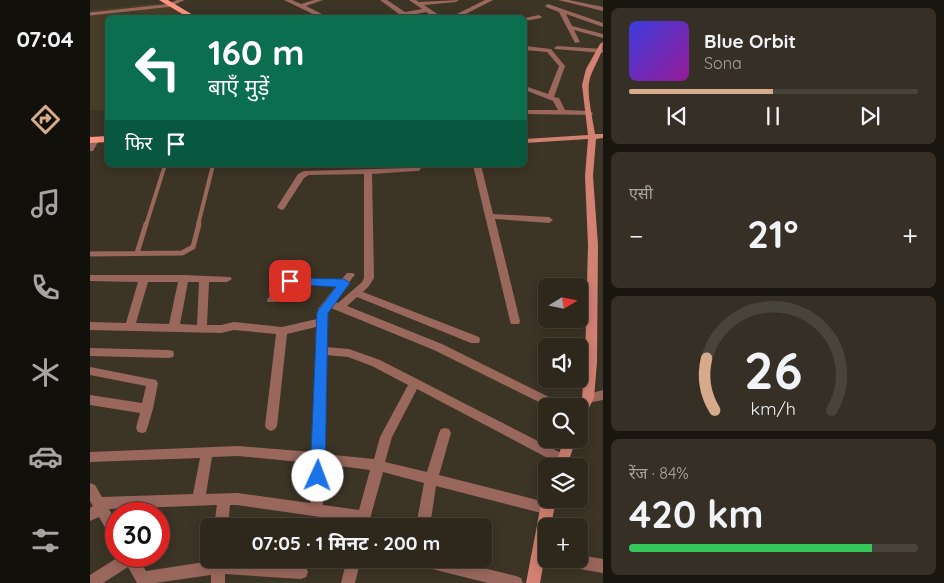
<!DOCTYPE html>
<html lang="hi">
<meta charset="utf-8">
<style>
:root{--surface:#2d271c;--page:#352f25;--text:#f1f3f6;--muted:#a7a5a3;--line:#48443b;--accent:#d6ab8b}
body{margin:0;font-family:Quicksand,"Noto Sans Devanagari",sans-serif;background:var(--page);color:var(--text);height:100vh;display:flex;flex-direction:column;font-size:19px;white-space:nowrap}
*{box-sizing:border-box;margin:0}
p{font-size:16px;color:var(--muted)}
.icon{flex:none;width:28px;height:28px;fill:none;stroke:currentColor;stroke-width:2;stroke-linecap:round;stroke-linejoin:round}
.map{position:relative;flex:1;overflow:hidden}
.details{display:flex;flex-direction:column;gap:8px;padding:8px;background:#19150f;width:341px}
.details>*{flex:none}
.top-card{position:absolute;left:15px;top:15px;width:422px;height:152px;border-radius:8px;box-shadow:0 2px 12px #0003,0 0 0 1px var(--line);background:#0b6e4f;color:#fff;overflow:hidden}
.needle{width:32px;rotate:80deg}
.fabs{position:absolute;left:448px;top:278px;display:grid;gap:10px}
.fabs a{display:grid;place-items:center;width:50px;height:50px;border-radius:8px;background:var(--surface);box-shadow:0 2px 12px #0003,0 0 0 1px var(--line);font-size:25px}
.speed{position:absolute;left:15px;top:502px;display:flex;gap:10px;font-size:25px;font-weight:700;text-align:center}
.speed>*{display:grid;place-content:center;width:65px;height:65px;border-radius:50%;background:var(--surface);box-shadow:0 2px 12px #0003,0 0 0 1px var(--line);line-height:1}
.speed .limit{border:8px solid #d22;background:#fff;color:#111}
.pin{position:absolute;display:grid;place-items:center;width:42px;height:42px;color:#fff;margin:-21px;border-radius:10px;box-shadow:0 2px 8px #0006}
.me{position:absolute;width:55px;margin:-28px;rotate:2deg;stroke-linejoin:round;filter:drop-shadow(0 0 4px #0008)}
.turn{display:flex;align-items:center;gap:18px;height:105px;padding:0 20px;font-size:22px}
.turn .icon{width:65px;height:65px;stroke-width:2.5}
.turn b{display:block;font-size:35px;line-height:42px}
.then{display:flex;align-items:center;height:48px;padding:0 20px;background:#0003;gap:10px;font-size:19px}
.big{font-size:38px;font-weight:700;line-height:1.1}
.details .widget{flex:1;display:flex;flex-direction:column;justify-content:center;gap:8px;min-width:0;padding:0 18px;border-radius:8px;background:var(--page)}
.details .dial{align-items:center;gap:0}
.dial svg{height:130px;overflow:visible;fill:none;stroke:var(--line);stroke-width:7;stroke-linecap:round;text-anchor:middle}
.dial text{fill:var(--text);stroke:none}
.song{display:flex;align-items:center;gap:15px}
.cover{width:60px;height:60px;border-radius:8px;background:linear-gradient(135deg,hsl(240 70% 55%),hsl(300 70% 35%))}
.played{height:5px;border-radius:2px;background:linear-gradient(90deg,var(--accent) 50%,var(--line) 50%)}
.keys{display:flex;justify-content:space-around;direction:ltr}
.heat{display:flex;justify-content:space-between;align-items:center;font-size:28px;direction:ltr}
.charge{height:8px;border-radius:4px;background:linear-gradient(90deg,#34c759 84%,var(--line) 0)}
.trip{position:absolute;left:110px;top:518px;width:292px;height:50px;border-radius:8px;background:var(--surface);box-shadow:0 2px 12px #0003,0 0 0 1px var(--line);font-weight:700;line-height:50px;text-align:center}
main{display:flex;flex:1;min-height:0}
.tab-bar{display:flex;flex-direction:column;width:90px;justify-content:space-around;align-items:center;background:#12100b;color:var(--muted)}
.tab-bar .icon{width:35px;height:35px}
.tab-bar .selected{color:var(--accent)}
.tab-bar b{font-size:22px;color:var(--text)}
.map>svg:first-child{display:block}
</style>
<main>
<nav class="tab-bar">
<b>07:04</b>
<svg class="icon selected" aria-label="directions" viewBox="0 0 24 24"><path d="M12 3l9 9-9 9-9-9zM9 14v-3h6M13 9l2 2-2 2"/></svg>
<svg class="icon" aria-label="music" viewBox="0 0 24 24"><path d="M9 18V5l10-2v13"/><circle cx="6" cy="18" r="3"/><circle cx="16" cy="16" r="3"/></svg>
<svg class="icon" aria-label="phone" viewBox="0 0 24 24"><path d="M5 4h4l2 5-3 2q2 4 5 5l2-3 5 2v4C11 20 4 13 5 4z"/></svg>
<svg class="icon" aria-label="climate" viewBox="0 0 24 24"><path d="M12 3v18M4 7l16 10M4 17L20 7"/></svg>
<svg class="icon" aria-label="car" viewBox="0 0 24 24"><path d="M5 17H2v-5l4-1 3-4h7l3 4 3 1v5h-3M9 17h6M6 11h13"/><circle cx="7" cy="17" r="2"/><circle cx="17" cy="17" r="2"/></svg>
<svg class="icon" aria-label="filters" viewBox="0 0 24 24"><path d="M4 7h16M4 17h16"/><circle cx="9" cy="7" r="2"/><circle cx="15" cy="17" r="2"/></svg>
</nav>
<div class="map">
<svg width="513" height="583" viewBox="0 0 513 583">
<rect width="100%" height="100%" fill="#3c3425"/>
<path fill="#483d27" d="M 81,2 L 104,17 L 18,18 L 17,111 L 0,110 L 0,10 Z"/>
<g fill="none" stroke-linecap="round" stroke-linejoin="round">
<path stroke="#9a675d" stroke-width="3" d="M 0,14 L 83,5"/>
<path stroke="#9a675d" stroke-width="4" d="M 56,225 L 75,165
M 108,225 L 123,165"/>
<path stroke="#9a675d" stroke-width="5" d="M 47,253 L 56,224
M 0,254 L 92,253 L 103,247 L 109,224"/>
<path fill="#9a675d" fill-rule="evenodd" d="M 87,0 L 95,0 L 81,6 L 78,4 Z
M 194,0 L 202,0 L 211,4 L 224,0 L 233,0 L 216,6 L 240,18 L 231,18 Z
M 290,0 L 297,0 L 315,12 L 332,9 L 319,0 L 326,0 L 329,2 L 369,0 L 366,2 L 334,5 L 353,18 L 345,18 L 336,12 L 307,18 L 292,18 L 309,14 Z
M 395,0 L 403,0 L 368,18 L 359,18 Z
M 468,0 L 479,0 L 513,7 L 513,11 Z
M 458,4 L 513,23 L 513,27 L 476,14 L 482,26 L 513,34 L 513,38 L 484,30 L 490,42 L 485,43 L 469,12 L 456,7 L 455,6 Z
M 449,15 L 452,17 L 451,18 L 435,21 L 434,18 Z
M 435,46 L 461,49 L 475,66 L 464,97 L 469,98 L 475,110 L 499,111 L 503,113 L 502,115 L 435,114 L 435,110 L 468,110 L 463,101 L 435,90 L 435,86 L 458,94 L 469,66 L 457,52 L 435,50 Z
M 467,46 L 513,49 L 513,53 L 465,49 L 464,48 Z
M 2,138 L 8,138 L 9,140 L 3,151 L 0,151 L 0,142 Z
M 325,165 L 333,165 L 329,171 L 326,171 L 282,174 L 284,278 L 279,286 L 273,292 L 389,337 L 390,340 L 389,343 L 381,343 L 267,297 L 257,306 L 352,344 L 471,403 L 473,406 L 457,406 L 344,350 L 241,308 L 237,313 L 236,347 L 259,349 L 290,360 L 477,456 L 479,460 L 477,464 L 473,465 L 469,464 L 327,389 L 302,437 L 295,462 L 337,472 L 349,433 L 351,429 L 355,428 L 359,429 L 361,433 L 349,475 L 455,502 L 460,504 L 462,508 L 460,512 L 455,514 L 346,486 L 340,526 L 326,526 L 334,483 L 293,472 L 278,526 L 264,526 L 265,522 L 147,505 L 140,505 L 138,526 L 124,526 L 127,505 L 19,509 L 26,522 L 26,540 L 21,538 L 9,517 L 0,521 L 0,508 L 3,506 L 0,501 L 0,483 L 5,485 L 12,497 L 103,494 L 110,458 L 0,462 L 0,452 L 148,446 L 222,452 L 226,327 L 197,334 L 187,426 L 185,429 L 181,431 L 177,429 L 175,426 L 186,334 L 144,330 L 131,333 L 0,330 L 0,322 L 36,323 L 48,282 L 0,281 L 0,275 L 94,275 L 140,277 L 142,279 L 137,282 L 119,282 L 117,325 L 131,325 L 144,322 L 192,327 L 227,319 L 228,309 L 246,286 L 202,284 L 195,289 L 186,302 L 178,302 L 177,300 L 187,285 L 200,278 L 251,280 L 257,273 L 263,273 L 265,275 L 263,277 L 245,302 L 248,303 L 272,282 L 274,278 L 274,174 L 219,175 L 214,178 L 194,209 L 191,210 L 187,207 L 208,174 L 214,171 L 320,168 ZM 58,282 L 88,282 L 79,324 L 46,323 ZM 98,282 L 109,282 L 107,325 L 90,324 ZM 236,355 L 258,357 L 282,366 L 318,385 L 290,437 L 284,459 L 234,454 ZM 148,456 L 221,463 L 220,503 L 147,493 L 116,494 L 122,457 ZM 234,464 L 280,470 L 269,510 L 233,505 Z
M 383,165 L 391,165 L 403,214 L 459,217 L 463,220 L 459,223 L 405,219 L 430,321 L 429,324 L 421,324 L 420,321 Z
M 0,348 L 79,350 L 83,351 L 84,354 L 83,357 L 79,358 L 0,356 Z
M 0,367 L 66,380 L 68,383 L 63,409 L 56,432 L 52,433 L 48,432 L 46,428 L 50,413 L 0,405 L 0,395 L 52,403 L 56,386 L 0,375 Z
M 513,390 L 513,400 L 498,403 L 494,401 L 492,398 L 494,395 Z
M 489,555 L 513,559 L 513,573 L 472,566 L 467,564 L 465,559 L 489,559 Z
M 30,556 L 47,556 L 56,571 L 121,561 L 121,559 L 135,559 L 135,561 L 211,565 L 216,567 L 218,572 L 216,577 L 211,579 L 135,574 L 135,583 L 121,583 L 121,575 L 65,583 L 47,583 L 38,567 L 13,583 L 0,583 L 0,575 Z
M 257,559 L 271,559 L 265,583 L 251,583 Z
M 323,559 L 356,559 L 426,576 L 431,578 L 433,583 L 398,583 L 330,566 L 325,564 Z"/>
<path fill="#d28172" fill-rule="evenodd" d="M 513,42 C 513,57 501,68 499,83 C 497,95 503,121 505,134 L 513,134 L 513,138 L 506,139 L 503,176 L 508,245 L 507,362 L 504,398 L 493,419 L 489,421 L 488,406 L 492,398 L 495,362 L 498,245 L 495,176 L 498,139 L 435,143 L 435,139 L 498,135 L 492,85 L 496,69 L 510,44 Z
M 474,439 L 486,439 L 477,466 L 465,466 Z
M 456,494 L 456,499 L 466,499 L 461,526 L 456,526 L 456,550 L 450,583 L 436,583 L 452,499 Z"/>
<path fill="#fd9581" fill-rule="evenodd" d="M 69,0 L 78,0 L 108,18 L 99,18 Z
M 18,136 L 18,142 L 0,143 L 0,137 Z"/>
</g>
<path fill="#1a73e8" stroke="#114b97" d="M 200,278 L 254,279 L 260,283 L 238,313 L 235,476 L 233,480 L 228,482 L 222,480 L 220,476 L 227,312 L 246,287 L 196,284 L 195,281 Z"/>
</svg>
<div class="fabs">
<a><svg class="needle" viewBox="-14 -14 28 28"><path d="M0-13l5 13h-10z" fill="#e53935"/><path d="M0 13l5-13h-10z" fill="#a7a5a3"/></svg></a>
<a><svg class="icon" aria-label="sound" viewBox="0 0 24 24"><path d="M4 9h4l5-4v14l-5-4H4zM17 9q2 3 0 6"/></svg></a>
<a><svg class="icon" aria-label="search" viewBox="0 0 24 24"><circle cx="10" cy="10" r="6"/><path d="M15 15l6 6"/></svg></a>
<a><svg class="icon" aria-label="layers" viewBox="0 0 24 24"><path d="M12 4l9 5-9 5-9-5zM3 14l9 5 9-5"/></svg></a>
<a>+</a>
</div>
<div class="speed"><div class="limit">30</div></div>
<div class="pin" style="left:200px;top:281px;background:#d93025"><svg class="icon" aria-label="arrive" viewBox="0 0 24 24"><path d="M6 21V4h12l-3 4 3 4H6"/></svg></div>
<svg class="me" style="left:228px;top:476px" viewBox="-20 -20 40 40"><circle r="19" fill="#fff"/><path d="M0-13L10 11 0 6-10 11z" fill="#1a73e8"/></svg>
<div class="trip">07:05 · 1 मिनट · 200 m</div>
<div class="top-card">
<div class="turn"><svg class="icon" aria-label="left" viewBox="0 0 24 24"><path d="M17 20v-9H6M10 6l-5 5 5 5"/></svg><div><b>160 m</b>बाएँ मुड़ें</div></div>
<div class="then">फिर<svg class="icon" aria-label="arrive" viewBox="0 0 24 24"><path d="M6 21V4h12l-3 4 3 4H6"/></svg></div>
</div>
</div>
<section class="details">
<div class="widget">
<div class="song"><i class="cover"></i><div><b>Blue Orbit</b><p>Sona</p></div></div>
<div class="played"></div>
<div class="keys"><svg class="icon" aria-label="previous" viewBox="0 0 24 24"><path d="M18 5L8 12l10 7zM5 5v14"/></svg><svg class="icon" aria-label="pause" viewBox="0 0 24 24"><path d="M8 5v14M16 5v14"/></svg><svg class="icon" aria-label="next" viewBox="0 0 24 24"><path d="M6 5l10 7-10 7zM19 5v14"/></svg></div>
</div>
<div class="widget"><p>एसी</p>
<div class="heat"><a>−</a><b class="big">21°</b><a>+</a></div>
</div>
<div class="widget dial"><svg viewBox="0 0 100 80">
<path d="M14 69A42 42 0 1 1 86 69"/>
<path d="M14 69A42 42 0 0 1 9 37" stroke="#d6ab8b"/>
<text x="50" y="56" font-size="32" font-weight="700">26</text>
<text x="50" y="72" font-size="11">km/h</text>
</svg></div>
<div class="widget"><p>रेंज · 84%</p><b class="big">420 km</b><div class="charge"></div></div>
</section>
</main>
